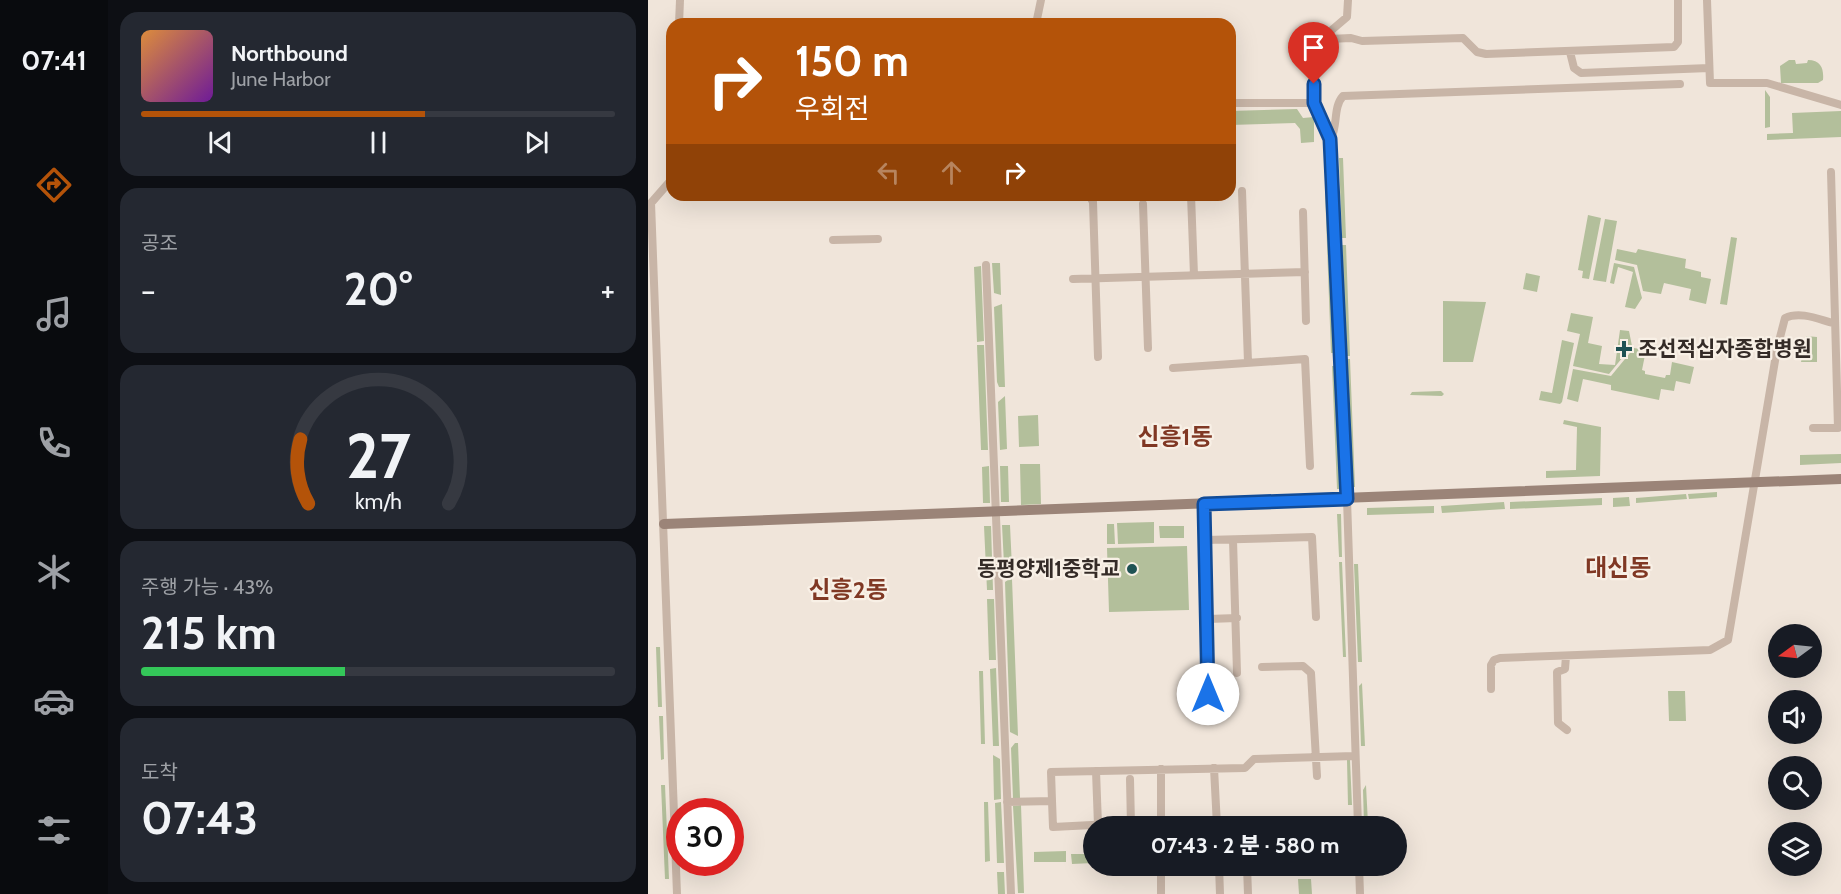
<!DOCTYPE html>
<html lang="ko">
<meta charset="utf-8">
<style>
:root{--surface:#171b24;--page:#242831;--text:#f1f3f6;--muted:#9ea1a6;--line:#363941;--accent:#b45309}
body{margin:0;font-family:Cabin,"Noto Sans KR",sans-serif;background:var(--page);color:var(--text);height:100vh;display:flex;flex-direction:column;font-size:22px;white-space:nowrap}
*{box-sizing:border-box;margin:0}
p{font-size:20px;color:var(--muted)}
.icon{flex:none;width:33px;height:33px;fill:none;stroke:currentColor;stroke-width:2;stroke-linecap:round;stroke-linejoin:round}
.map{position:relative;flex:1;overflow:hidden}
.drawer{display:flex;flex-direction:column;gap:12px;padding:12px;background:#0d0f14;width:540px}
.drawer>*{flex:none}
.banner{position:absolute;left:18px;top:18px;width:570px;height:183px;border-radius:18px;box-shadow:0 6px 24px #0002;background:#b45309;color:#fff;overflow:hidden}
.needle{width:39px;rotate:255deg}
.tools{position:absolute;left:1120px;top:624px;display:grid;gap:12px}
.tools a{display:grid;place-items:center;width:54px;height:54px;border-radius:50%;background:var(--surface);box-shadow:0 6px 24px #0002;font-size:30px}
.speed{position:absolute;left:18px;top:798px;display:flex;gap:12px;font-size:30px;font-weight:700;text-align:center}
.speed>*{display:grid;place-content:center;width:78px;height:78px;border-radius:50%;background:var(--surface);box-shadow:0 6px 24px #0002;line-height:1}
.speed .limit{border:9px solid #d22;background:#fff;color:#111}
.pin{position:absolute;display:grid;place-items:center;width:51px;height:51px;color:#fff;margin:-62px -26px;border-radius:50% 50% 50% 0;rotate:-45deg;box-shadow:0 0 6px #0007}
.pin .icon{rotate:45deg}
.me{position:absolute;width:66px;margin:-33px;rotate:0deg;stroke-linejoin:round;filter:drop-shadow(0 0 4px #0008)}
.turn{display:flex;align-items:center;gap:21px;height:126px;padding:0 30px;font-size:27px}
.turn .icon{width:78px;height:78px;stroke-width:2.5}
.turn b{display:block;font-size:42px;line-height:51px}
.lanes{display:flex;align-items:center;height:57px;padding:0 30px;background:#0003;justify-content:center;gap:30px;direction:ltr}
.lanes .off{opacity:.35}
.big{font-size:45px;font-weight:800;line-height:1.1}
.drawer .widget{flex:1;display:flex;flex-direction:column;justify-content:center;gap:9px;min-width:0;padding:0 21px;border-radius:18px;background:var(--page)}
.drawer .dial{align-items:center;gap:0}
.dial svg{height:156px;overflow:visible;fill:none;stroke:var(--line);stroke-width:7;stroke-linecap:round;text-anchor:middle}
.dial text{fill:var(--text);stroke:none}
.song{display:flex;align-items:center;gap:18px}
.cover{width:72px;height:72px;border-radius:9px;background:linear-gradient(135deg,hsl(30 70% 55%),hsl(280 70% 35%))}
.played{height:6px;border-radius:3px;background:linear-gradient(90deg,var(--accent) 60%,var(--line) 60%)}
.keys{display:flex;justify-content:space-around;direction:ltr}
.heat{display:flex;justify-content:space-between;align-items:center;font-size:33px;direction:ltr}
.charge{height:9px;border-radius:4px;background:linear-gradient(90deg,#34c759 43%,var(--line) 0)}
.trip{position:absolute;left:435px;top:816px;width:324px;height:60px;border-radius:30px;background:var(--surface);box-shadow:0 6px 24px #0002;font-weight:800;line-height:60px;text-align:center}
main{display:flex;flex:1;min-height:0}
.menu{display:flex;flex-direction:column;width:108px;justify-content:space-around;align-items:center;background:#090b0e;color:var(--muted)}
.menu .icon{width:42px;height:42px}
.menu .current{color:var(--accent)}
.menu b{font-size:27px;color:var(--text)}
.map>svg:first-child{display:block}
</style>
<main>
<nav class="menu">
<b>07:41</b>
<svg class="icon current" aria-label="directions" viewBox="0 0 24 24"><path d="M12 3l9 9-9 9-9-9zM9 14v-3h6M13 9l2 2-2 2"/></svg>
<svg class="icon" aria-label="music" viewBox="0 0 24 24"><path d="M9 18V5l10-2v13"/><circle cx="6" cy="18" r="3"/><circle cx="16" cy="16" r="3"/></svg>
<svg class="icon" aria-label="phone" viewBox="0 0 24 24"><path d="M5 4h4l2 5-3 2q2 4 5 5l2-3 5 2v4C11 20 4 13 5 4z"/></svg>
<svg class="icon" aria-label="climate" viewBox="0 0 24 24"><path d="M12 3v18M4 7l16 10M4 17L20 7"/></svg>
<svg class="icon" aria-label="car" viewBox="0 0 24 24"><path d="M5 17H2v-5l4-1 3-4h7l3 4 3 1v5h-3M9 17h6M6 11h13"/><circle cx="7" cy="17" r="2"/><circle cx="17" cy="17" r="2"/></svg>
<svg class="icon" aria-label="filters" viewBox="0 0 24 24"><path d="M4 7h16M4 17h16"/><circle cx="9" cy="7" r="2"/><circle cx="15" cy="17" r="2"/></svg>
</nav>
<section class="drawer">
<div class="widget">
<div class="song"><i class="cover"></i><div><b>Northbound</b><p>June Harbor</p></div></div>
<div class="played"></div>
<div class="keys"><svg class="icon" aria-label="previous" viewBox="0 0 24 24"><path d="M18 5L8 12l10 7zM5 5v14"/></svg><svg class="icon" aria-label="pause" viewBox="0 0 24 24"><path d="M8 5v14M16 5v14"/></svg><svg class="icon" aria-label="next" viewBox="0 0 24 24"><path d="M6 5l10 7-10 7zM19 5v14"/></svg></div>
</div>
<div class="widget"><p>공조</p>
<div class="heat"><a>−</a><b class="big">20°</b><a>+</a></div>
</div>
<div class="widget dial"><svg viewBox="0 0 100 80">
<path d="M14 69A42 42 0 1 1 86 69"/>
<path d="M14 69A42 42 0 0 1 10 36" stroke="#b45309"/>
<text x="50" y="56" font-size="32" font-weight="700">27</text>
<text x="50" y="72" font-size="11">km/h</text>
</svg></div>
<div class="widget"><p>주행 가능 · 43%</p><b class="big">215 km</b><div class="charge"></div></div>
<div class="widget"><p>도착</p><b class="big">07:43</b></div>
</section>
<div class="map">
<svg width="1193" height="894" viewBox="0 0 1193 894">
<rect width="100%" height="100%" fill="#f0e5da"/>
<path fill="#b3bf9b" d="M 1141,60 L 1147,60 L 1148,64 L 1159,63 L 1160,60 C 1173,60 1176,69 1175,80 L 1170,83 L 1133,83 L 1132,66 Z
M 1117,90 L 1122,97 L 1122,127 L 1117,128 Z
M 649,109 L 655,118 L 666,117 L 666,142 L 653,143 L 652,129 L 647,123 L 582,125 L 582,111 Z
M 1193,111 L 1193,137 L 1119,140 L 1119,134 L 1145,133 L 1144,113 Z
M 691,158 L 695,158 L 698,238 L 694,238 Z
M 677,191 L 681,191 L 687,353 L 683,353 Z
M 940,215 L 953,218 L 941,279 L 934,278 L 935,271 L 930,270 Z
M 957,219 L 969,221 L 958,282 L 945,280 Z
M 1083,237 L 1089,238 L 1079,305 L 1072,304 Z
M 694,245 L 698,245 L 702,356 L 698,356 Z
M 969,249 L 988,253 L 990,249 L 1038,259 L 1037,268 L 1053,272 L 1053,277 L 1063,279 L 1058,304 L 1041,300 L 1043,289 L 1016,283 L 1013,294 L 995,291 L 989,265 L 967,260 Z
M 344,263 L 352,263 L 353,295 L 346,293 Z
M 966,263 L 986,267 L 994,298 L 987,309 L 977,307 L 985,272 L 970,267 L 966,284 L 962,283 Z
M 333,266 L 336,341 L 329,342 L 326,267 Z
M 878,273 L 892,276 L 889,292 L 875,289 Z
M 795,301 L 838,302 L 825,362 L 795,362 Z
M 354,304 L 357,387 L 351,387 L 349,382 L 346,307 Z
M 923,313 L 945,317 L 940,343 L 954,346 L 951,364 L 967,365 L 972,330 L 981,331 L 984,346 L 961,374 L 925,366 L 932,334 L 919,331 Z
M 1158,336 L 1169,337 L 1169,362 L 1153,362 Z
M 914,340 L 926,343 L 914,402 L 912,404 L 891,400 L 893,391 L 904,393 Z
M 329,345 L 336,345 L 340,450 L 333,450 Z
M 986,348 L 998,350 L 994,370 L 997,371 L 997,374 L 1017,378 L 1018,375 L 1022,375 L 1024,362 L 1046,367 L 1042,384 L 1028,381 L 1026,391 L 1013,389 L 1011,400 L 963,390 L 963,385 L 935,379 L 930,402 L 919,399 L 925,369 L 963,376 Z
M 699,359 L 702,359 L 707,487 L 703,487 Z
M 684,366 L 687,366 L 692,489 L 689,489 Z
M 793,391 L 796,394 L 794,396 L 762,395 L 764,392 Z
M 357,396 L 359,449 L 352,450 L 350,402 Z
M 390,415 L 391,446 L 371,447 L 370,416 Z
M 916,420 L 953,427 L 952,476 L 898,478 L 898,471 L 928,470 L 929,427 L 915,424 Z
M 1193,454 L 1193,463 L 1152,465 L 1152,455 Z
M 372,464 L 392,464 L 393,504 L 373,505 Z
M 341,466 L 342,503 L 335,503 L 334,467 Z
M 352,466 L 360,466 L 361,502 L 353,502 Z
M 1069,492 L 1069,497 L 1041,499 L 1040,494 Z
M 1038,494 L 1039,499 L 988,503 L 988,498 Z
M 981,497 L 982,506 L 965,507 L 965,498 Z
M 954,498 L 954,505 L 862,509 L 862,502 Z
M 856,502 L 857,509 L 794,513 L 793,506 Z
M 786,506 L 786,513 L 719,515 L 719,508 Z
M 689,514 L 693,514 L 694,557 L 691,557 Z
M 506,522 L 506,543 L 470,544 L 469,523 Z
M 459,524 L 466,524 L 467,544 L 459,544 Z
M 354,525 L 362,525 L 364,568 L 356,564 Z
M 336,526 L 343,526 L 345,590 L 339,590 Z
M 511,526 L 536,526 L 536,538 L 512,538 Z
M 539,546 L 541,610 L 461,612 L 459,548 Z
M 691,562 L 694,562 L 698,657 L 695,657 Z
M 706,564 L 710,564 L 714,662 L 710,662 Z
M 361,579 L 364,579 L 370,736 L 362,732 L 357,582 Z
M 339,599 L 346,599 L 348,660 L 341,660 Z
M 8,647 L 12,647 L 14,707 L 10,707 Z
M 348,668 L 351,746 L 345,746 L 342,669 Z
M 331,671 L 335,671 L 337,744 L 333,744 Z
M 714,683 L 717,746 L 713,746 L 711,686 Z
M 1020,691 L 1037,691 L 1038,721 L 1021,721 Z
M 11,716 L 15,716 L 16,759 L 13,760 Z
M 367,743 L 370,743 L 372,798 L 365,798 L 363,748 Z
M 345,755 L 352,759 L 353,799 L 346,800 Z
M 699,760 L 702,760 L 704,805 L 700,805 Z
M 13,785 L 17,785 L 21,879 L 17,879 Z
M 718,785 L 720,824 L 716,824 L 715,790 Z
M 336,802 L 340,802 L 342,861 L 337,862 Z
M 353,802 L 356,863 L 349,863 L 347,803 Z
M 373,805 L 376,893 L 370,893 L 365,806 Z
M 418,851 L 418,862 L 386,862 L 386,852 Z
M 423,854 L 445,854 L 445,863 L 424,864 Z
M 349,872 L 356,872 L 357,894 L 350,894 Z
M 650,879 L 663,879 L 664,894 L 651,894 Z"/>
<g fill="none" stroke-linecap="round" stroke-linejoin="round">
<path stroke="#c8b5a7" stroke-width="8" d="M 1059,0 L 1062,83 L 1119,83 L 1193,105
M 31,24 L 32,0
M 388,24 L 393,0
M 676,35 L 681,39 L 703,38 L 714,41 L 815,38 L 829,52 L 838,54 L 1026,47 L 1030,42 L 1030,0
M 922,52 L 926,68 L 933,73 L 1061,68
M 582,103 L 666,103 L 683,139 L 699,499 L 710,826
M 666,103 L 665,46 L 699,17 L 700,0
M 683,139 C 690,125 685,107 695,96 L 1032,84
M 24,179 L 3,203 L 29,894
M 594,191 L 600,362
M 441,195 L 445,202 L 450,357
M 543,195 L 546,275
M 495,204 L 500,348
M 655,212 L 658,321
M 185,240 L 230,239
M 338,265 L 363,894
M 425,279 L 657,272
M 525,368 L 657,359 L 662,466
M 1165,428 L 1190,428 L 1183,172
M 556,504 L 560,694
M 558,540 L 664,537 L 668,617
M 585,540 L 589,673
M 560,619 L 589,618
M 918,656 L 917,669 L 909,672 L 910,723 L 919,730
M 614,667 L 655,666 L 663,673 L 669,776
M 843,689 L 843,665 L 846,660 L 852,658 L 1062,650 L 1080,640 L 1129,349 L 1137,318 C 1152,311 1170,319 1185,323
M 566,768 L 569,826
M 448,771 L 450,825
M 482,779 L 483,826
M 404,801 L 405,827 L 483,823
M 359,802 L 404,801 L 403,772 L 597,768 L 606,759 L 706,756
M 513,826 L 513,769
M 513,866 L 513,894
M 571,866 L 572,894
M 599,866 L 600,894
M 711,866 L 712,894"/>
<path stroke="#9b8478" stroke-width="10" d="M 16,524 L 1193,479"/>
</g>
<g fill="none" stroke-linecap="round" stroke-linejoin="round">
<g stroke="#114b97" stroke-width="15">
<path id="route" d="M 560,694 L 556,504 L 699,499 L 682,139 L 666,103 L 666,84"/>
</g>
<use href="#route" stroke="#1a73e8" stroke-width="10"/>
</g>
<g fill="#1f5254" stroke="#f8f0e6" stroke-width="2">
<path d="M973 340h6v6h6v6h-6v6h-6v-6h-6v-6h6z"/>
<circle cx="484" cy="569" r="6"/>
</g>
<g text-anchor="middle" stroke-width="4.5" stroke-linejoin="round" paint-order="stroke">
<g font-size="21" font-weight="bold" fill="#342b27" stroke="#f8f0e6" text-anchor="start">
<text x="990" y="356">조선적십자종합병원</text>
<text x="472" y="576" text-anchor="end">동평양제1중학교</text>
</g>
<g font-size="24" font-weight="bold" fill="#803824" stroke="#f8f0e6">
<text x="527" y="445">신흥1동</text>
<text x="970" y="576">대신동</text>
<text x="200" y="598">신흥2동</text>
</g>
</g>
</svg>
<div class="tools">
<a><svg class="needle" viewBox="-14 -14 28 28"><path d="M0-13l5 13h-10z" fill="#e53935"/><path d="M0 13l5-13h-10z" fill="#9ea1a6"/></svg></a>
<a><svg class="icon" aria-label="sound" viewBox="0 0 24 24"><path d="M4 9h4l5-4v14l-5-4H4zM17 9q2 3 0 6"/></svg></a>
<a><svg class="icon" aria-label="search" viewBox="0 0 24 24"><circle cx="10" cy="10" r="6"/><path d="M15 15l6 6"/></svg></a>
<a><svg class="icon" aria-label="layers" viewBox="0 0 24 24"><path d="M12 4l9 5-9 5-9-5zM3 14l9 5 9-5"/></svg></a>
</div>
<div class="speed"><div class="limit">30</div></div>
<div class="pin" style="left:666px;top:84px;background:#d93025"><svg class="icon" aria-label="arrive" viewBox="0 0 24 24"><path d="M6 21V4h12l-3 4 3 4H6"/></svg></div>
<svg class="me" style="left:560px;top:694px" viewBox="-20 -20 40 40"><circle r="19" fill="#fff"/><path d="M0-13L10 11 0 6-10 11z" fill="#1a73e8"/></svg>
<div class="trip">07:43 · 2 분 · 580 m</div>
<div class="banner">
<div class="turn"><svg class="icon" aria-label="right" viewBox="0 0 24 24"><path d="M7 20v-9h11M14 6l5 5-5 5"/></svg><div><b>150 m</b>우회전</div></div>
<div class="lanes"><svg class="icon off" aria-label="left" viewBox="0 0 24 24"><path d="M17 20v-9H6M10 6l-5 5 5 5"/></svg><svg class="icon off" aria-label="ahead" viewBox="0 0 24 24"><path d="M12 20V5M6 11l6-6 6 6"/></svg><svg class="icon" aria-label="right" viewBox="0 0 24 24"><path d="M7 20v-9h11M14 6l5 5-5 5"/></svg></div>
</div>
</div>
</main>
